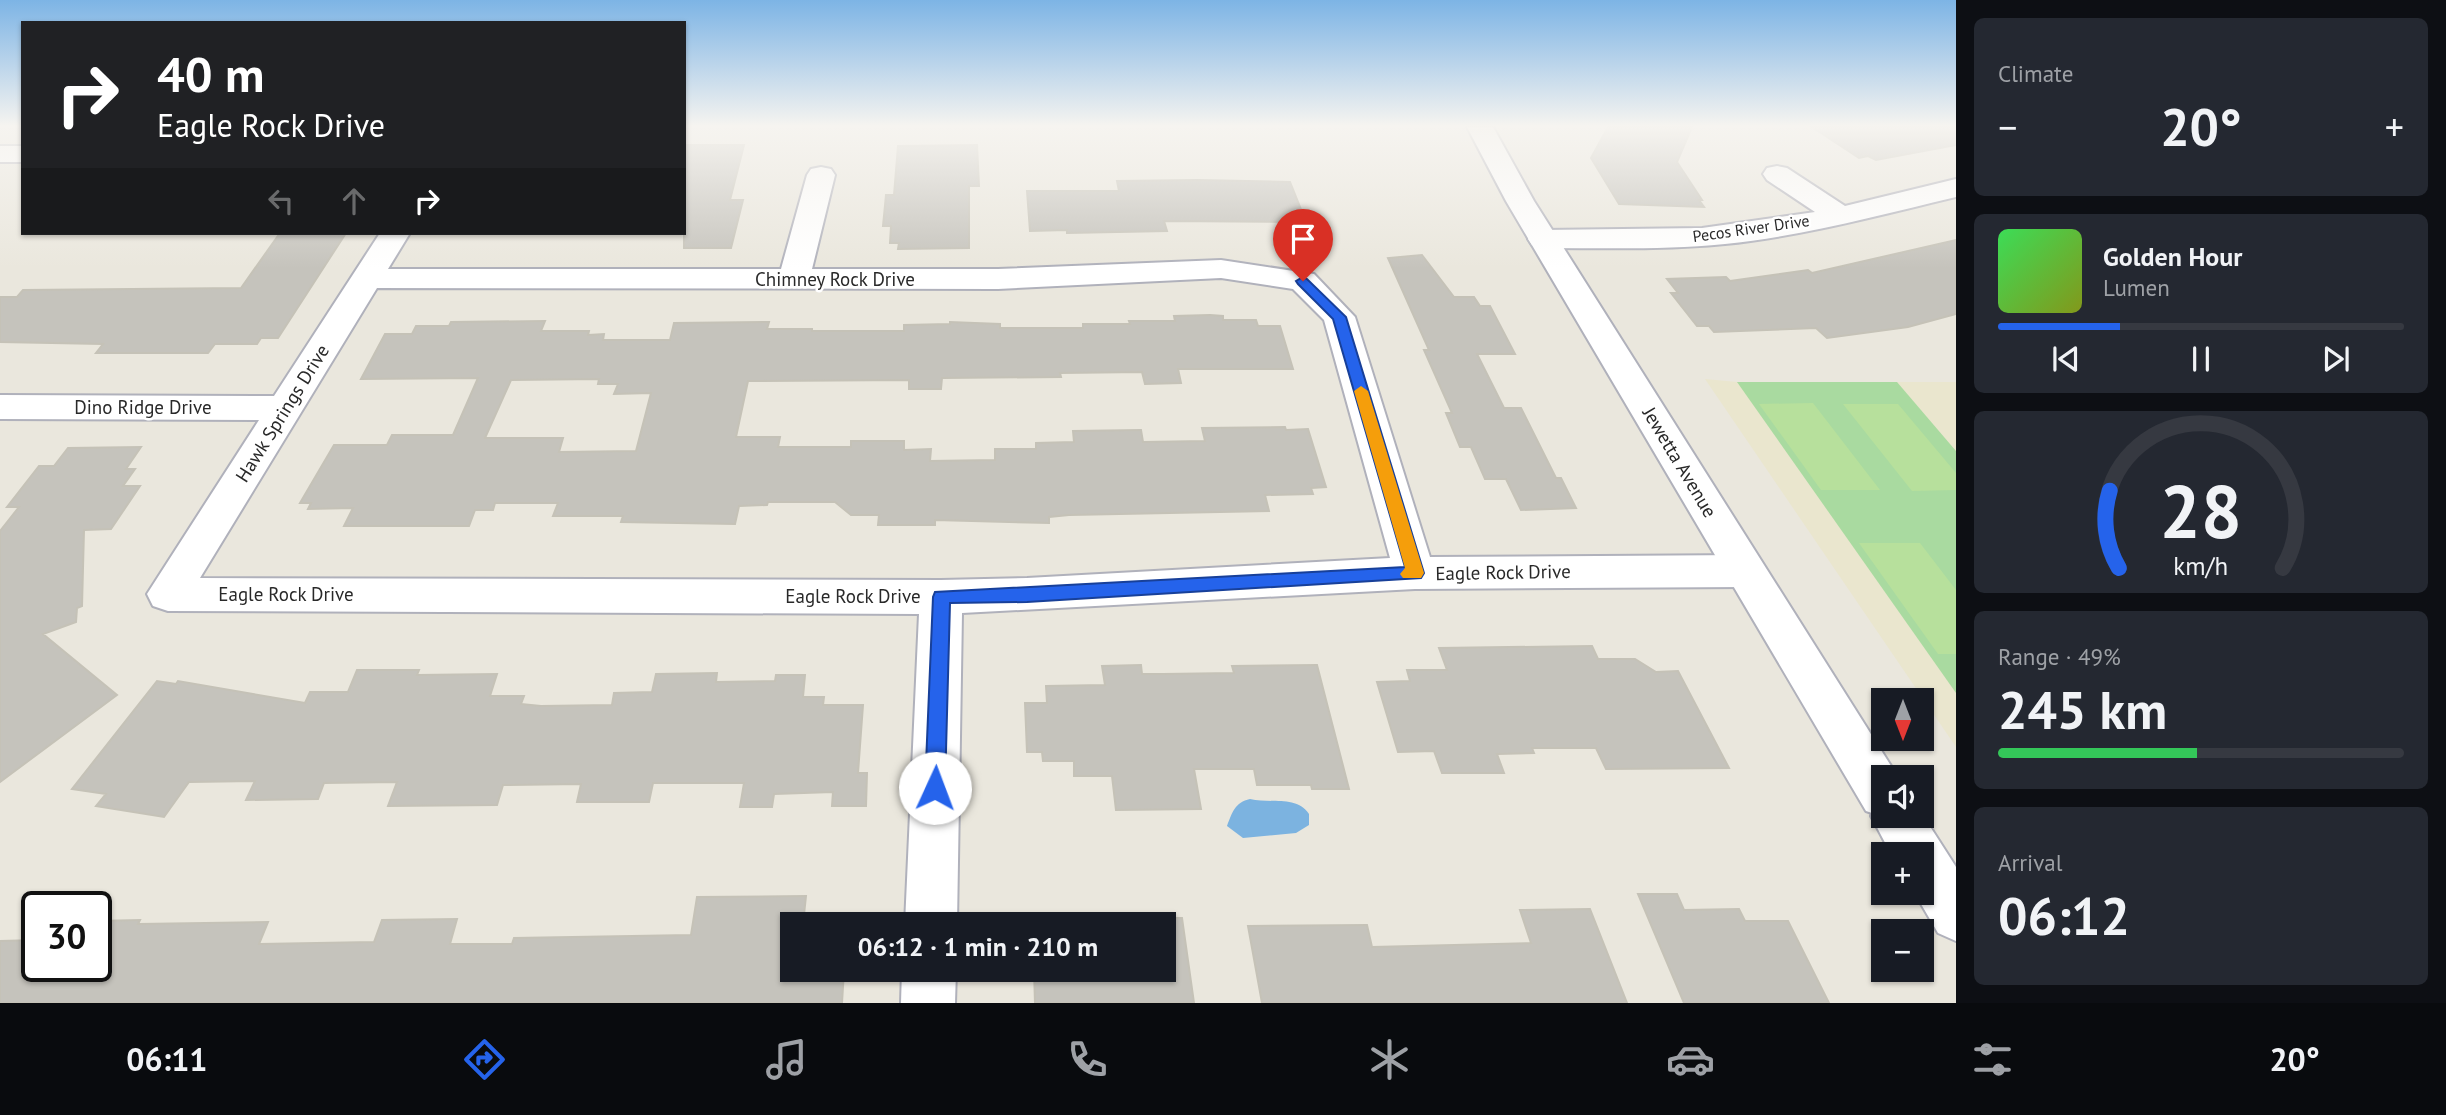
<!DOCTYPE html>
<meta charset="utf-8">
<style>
:root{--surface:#171b24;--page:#242831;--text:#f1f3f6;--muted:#9ea1a6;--line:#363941;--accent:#2563eb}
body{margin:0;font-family:"PT Sans",sans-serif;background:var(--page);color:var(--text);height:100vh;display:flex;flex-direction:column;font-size:26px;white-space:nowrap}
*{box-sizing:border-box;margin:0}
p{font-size:23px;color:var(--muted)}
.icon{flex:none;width:38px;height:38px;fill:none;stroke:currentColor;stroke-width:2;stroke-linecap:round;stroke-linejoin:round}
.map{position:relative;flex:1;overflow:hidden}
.drawer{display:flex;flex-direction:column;gap:18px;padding:18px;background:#0d0f14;width:490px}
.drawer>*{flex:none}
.hud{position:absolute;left:21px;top:21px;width:665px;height:214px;border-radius:0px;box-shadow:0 2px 5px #0004;background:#202124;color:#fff;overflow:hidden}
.needle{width:46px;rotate:180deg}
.fabs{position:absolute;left:1871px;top:688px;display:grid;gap:14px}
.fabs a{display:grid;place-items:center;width:63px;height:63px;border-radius:0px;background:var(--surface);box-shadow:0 2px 5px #0004;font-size:35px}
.speed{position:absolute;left:21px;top:891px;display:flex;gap:14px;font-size:35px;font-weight:700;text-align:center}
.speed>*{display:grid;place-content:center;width:91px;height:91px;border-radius:50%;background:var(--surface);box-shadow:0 2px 5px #0004;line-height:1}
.speed .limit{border:4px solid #111;border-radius:10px;background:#fff;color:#111}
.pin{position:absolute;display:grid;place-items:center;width:60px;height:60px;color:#fff;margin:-72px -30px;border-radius:50% 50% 50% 0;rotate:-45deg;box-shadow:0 0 7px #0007}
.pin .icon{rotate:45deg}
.me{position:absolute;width:77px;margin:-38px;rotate:2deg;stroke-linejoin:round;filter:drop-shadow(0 0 5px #0008)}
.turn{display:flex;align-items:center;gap:24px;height:147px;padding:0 21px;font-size:32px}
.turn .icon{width:91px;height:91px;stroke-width:2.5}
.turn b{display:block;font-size:49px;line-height:60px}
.lanes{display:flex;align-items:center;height:66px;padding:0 21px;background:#0003;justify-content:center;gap:35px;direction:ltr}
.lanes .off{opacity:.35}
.big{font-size:52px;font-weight:600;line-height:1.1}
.drawer .tile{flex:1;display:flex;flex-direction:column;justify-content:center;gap:10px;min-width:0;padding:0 24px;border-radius:10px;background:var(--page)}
.drawer .dial{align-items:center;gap:0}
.dial svg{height:182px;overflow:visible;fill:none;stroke:var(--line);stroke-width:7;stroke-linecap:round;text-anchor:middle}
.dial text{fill:var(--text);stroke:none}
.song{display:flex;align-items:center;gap:21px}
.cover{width:84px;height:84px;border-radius:10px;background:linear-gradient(135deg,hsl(130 70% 55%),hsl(70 70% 35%))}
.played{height:7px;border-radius:4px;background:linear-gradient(90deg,var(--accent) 30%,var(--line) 30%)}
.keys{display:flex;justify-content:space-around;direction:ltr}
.heat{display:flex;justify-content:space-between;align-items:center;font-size:38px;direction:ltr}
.charge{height:10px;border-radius:5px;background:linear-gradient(90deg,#34c759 49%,var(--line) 0)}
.trip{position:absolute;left:780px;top:912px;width:396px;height:70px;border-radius:0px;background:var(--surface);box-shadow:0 2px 5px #0004;font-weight:600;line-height:70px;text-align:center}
.dock{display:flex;height:112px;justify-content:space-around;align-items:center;background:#090b0e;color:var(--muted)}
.dock .icon{width:49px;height:49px}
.dock .selected{color:var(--accent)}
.dock b{font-size:32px;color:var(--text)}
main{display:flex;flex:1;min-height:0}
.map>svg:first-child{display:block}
</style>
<main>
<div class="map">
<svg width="1956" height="1003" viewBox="0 0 1956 1003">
<rect width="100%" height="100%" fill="#eae7dd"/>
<path fill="#eae6ce" d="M 1705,379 L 1737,382 L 1956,382 L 1956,747 Z"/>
<path fill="#a9daa0" d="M 1737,382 L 1897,382 L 1956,451 L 1956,693 Z"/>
<path fill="#b7e09c" d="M 1813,403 L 1880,490 L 1821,490 L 1759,404 Z
M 1843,404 L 1898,404 L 1956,473 L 1956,490 L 1912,491 Z
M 1859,543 L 1920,543 L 1956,590 L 1956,654 L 1938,654 Z"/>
<path fill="#7cb3e0" d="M 1250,799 C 1270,804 1296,795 1309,814 L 1309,825 L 1296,833 L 1243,838 L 1227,826 C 1232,813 1235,802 1250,799 Z"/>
<path fill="#c5c3bc" stroke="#c5c2b7" stroke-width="2" fill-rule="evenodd" d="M 1608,127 L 1692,127 L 1677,162 L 1702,200 L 1699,200 L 1704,207 L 1619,204 L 1591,158 Z
M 1812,127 L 1956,127 L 1956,145 L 1876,160 L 1868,156 L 1859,158 Z
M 684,145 L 744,145 L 730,200 L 743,200 L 731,248 L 684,248 Z
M 977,145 L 979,186 L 969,186 L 969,248 L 898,249 L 899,243 L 890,243 L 891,226 L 883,226 L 886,195 L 894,195 L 898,146 Z
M 1197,180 L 1290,182 L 1306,222 L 1164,221 L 1167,231 L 1067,233 L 1067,230 L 1030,231 L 1027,191 L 1119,191 L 1117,181 Z
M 280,233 L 346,233 L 278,338 L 261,338 L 257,344 L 215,344 L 208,353 L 96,353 L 103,344 L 0,342 L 0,297 L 17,297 L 23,290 L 241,288 Z
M 1956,240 L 1956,314 L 1908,327 L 1827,338 L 1816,328 L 1714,332 L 1709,326 L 1697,326 L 1671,293 L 1678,293 L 1667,279 L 1726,277 L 1730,281 L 1808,270 L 1812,273 Z
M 1422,255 L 1454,297 L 1474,297 L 1480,306 L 1490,306 L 1515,354 L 1477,354 L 1504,408 L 1521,408 L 1556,478 L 1561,478 L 1576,508 L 1521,510 L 1506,479 L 1485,479 L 1471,447 L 1460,447 L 1446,413 L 1452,413 L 1424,350 L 1429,350 L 1388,258 Z
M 1210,315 L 1223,316 L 1223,320 L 1256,320 L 1258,326 L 1280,326 L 1293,369 L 1178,369 L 1181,383 L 1145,384 L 1142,372 L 1060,373 L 1061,377 L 942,378 L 941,389 L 909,389 L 909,380 L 748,381 L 736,437 L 780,437 L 778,447 L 851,447 L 851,441 L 904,441 L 904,450 L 931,449 L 930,461 L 995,460 L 995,449 L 1036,449 L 1036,443 L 1074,442 L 1073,431 L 1141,430 L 1143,442 L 1205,441 L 1202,428 L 1285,427 L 1286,430 L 1308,429 L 1326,487 L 1311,488 L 1313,494 L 1265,495 L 1269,511 L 1069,515 L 1049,517 L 1049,523 L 935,520 L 935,525 L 878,525 L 879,515 L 851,515 L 835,502 L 768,502 L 767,505 L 739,506 L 735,524 L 621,522 L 623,516 L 553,516 L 558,503 L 495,503 L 493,510 L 475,510 L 469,526 L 344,526 L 353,508 L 308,509 L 311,503 L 300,503 L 334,445 L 387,445 L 392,435 L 453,435 L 478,378 L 361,379 L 385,334 L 412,334 L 416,326 L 449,326 L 451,322 L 545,321 L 541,331 L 589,331 L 588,335 L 604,334 L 603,340 L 670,340 L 674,323 L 769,322 L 767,329 L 812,329 L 812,331 L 904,331 L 904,325 L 950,324 L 950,322 L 1000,324 L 1000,328 L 1083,328 L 1083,324 L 1130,324 L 1129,321 L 1175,321 L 1174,316 ZM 599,379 L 598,384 L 618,384 L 614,394 L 651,393 L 636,451 L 559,452 L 563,438 L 485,438 L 511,380 Z
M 141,447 L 126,469 L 135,469 L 123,486 L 140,486 L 111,529 L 84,530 L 82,606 L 77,608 L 76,622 L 43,634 L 117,695 L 0,782 L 0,531 L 19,507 L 7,507 L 39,466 L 54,466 L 68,448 Z
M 1592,646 L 1598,659 L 1635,659 L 1656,672 L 1678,671 L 1729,768 L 1606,769 L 1596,748 L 1532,748 L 1534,753 L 1497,754 L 1504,773 L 1442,773 L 1434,751 L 1398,752 L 1377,682 L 1410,681 L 1407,670 L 1447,670 L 1439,648 Z
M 1141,665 L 1142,674 L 1163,674 L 1234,673 L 1232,666 L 1317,665 L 1349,789 L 1312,789 L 1311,785 L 1257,785 L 1254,769 L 1194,769 L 1201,809 L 1116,810 L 1112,776 L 1074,776 L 1074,761 L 1043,761 L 1042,752 L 1027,752 L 1025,703 L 1047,703 L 1046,686 L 1105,685 L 1102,666 Z
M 357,670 L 419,670 L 417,675 L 497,674 L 490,696 L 524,696 L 521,704 L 541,706 L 612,705 L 614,693 L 652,692 L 656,674 L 717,673 L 716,682 L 775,681 L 776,675 L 805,675 L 803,697 L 824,697 L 823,705 L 863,705 L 858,773 L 867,773 L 866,806 L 832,806 L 833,792 L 774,794 L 772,807 L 740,807 L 744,783 L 653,783 L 649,802 L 577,802 L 581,784 L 503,785 L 497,805 L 388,806 L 397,782 L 324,783 L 318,799 L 246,800 L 255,781 L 189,782 L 164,817 L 96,806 L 106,794 L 72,789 L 157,681 L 176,684 L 178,681 L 305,703 L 310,692 L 348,692 Z
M 1638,894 L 1677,894 L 1684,910 L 1739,909 L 1745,921 L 1788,921 L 1829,1003 L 1684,1003 Z
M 806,896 L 803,924 L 793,924 L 793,970 L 844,970 L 842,1003 L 0,1003 L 0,941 L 37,940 L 37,966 L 96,966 L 96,921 L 140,920 L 138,924 L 268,922 L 259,944 L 374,942 L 382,920 L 457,919 L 450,944 L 512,944 L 514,938 L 691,935 L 697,897 Z
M 1590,909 L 1627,1003 L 1262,1003 L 1248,926 L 1367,925 L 1372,947 L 1531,943 L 1520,910 Z
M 1073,917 L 1182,918 L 1194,1003 L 1035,1003 L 1034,970 L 1164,970 L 1164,924 L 1074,924 Z"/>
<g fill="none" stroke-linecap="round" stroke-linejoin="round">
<g stroke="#b0b1bb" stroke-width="4">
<path id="minor" d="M 0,146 L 23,146 L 23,162 L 0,162 Z
M 1777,166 L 1787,168 L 1845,206 L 1956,179 L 1956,197 C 1880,215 1803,236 1725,244 C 1665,250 1604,248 1543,248 L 1532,245 L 1528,239 L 1532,233 L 1543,230 L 1702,228 L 1815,212 L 1767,180 L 1763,174 L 1767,168 Z
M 821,167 L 831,169 L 835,175 L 812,269 L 998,269 L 1221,260 L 1314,274 L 1355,317 L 1430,557 L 1746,555 L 1760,560 L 1766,571 L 1760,582 L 1746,587 L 1415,589 L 962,613 L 957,924 L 905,924 L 919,614 L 168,611 L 153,606 L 147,594 L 259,420 L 0,419 L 0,395 L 274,396 L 380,233 L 410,233 L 388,269 L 781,269 L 807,175 L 811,169 ZM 1221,278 L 1293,289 L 1324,320 L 1390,558 L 1027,578 L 941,580 L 200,578 L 377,288 L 998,289 Z
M 902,970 L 956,970 L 955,1003 L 901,1003 Z"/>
</g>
<g stroke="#b0b1bb" stroke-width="4">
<path id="tertiary" d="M 1467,127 L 1493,127 L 1534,201 L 1898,777 L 1883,777 L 1883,816 L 1922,814 L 1956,867 L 1956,941 L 1938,933 L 1914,892 L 1922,892 L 1922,854 L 1891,854 L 1871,816 L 1872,813 L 1866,811 L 1506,201 Z"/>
</g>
<use href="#minor" fill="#fff" fill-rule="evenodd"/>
<use href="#tertiary" fill="#fff" fill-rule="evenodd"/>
</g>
<linearGradient id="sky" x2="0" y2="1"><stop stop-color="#7db4e5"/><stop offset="0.47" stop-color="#f6f4f0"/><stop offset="1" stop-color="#f6f4f0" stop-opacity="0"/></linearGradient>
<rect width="1956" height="268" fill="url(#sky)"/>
<path fill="#2563eb" stroke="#184099" stroke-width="2" d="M 1303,277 L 1307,279 L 1346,317 L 1424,573 L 1421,578 L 1027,602 L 950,603 L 945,788 L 942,794 L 935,797 L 928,794 L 925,788 L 933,597 L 935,592 L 1405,567 L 1333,319 L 1298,284 L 1296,281 Z"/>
<path fill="#f59e0b" d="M 1361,386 L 1368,391 L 1424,573 L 1421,578 L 1403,578 L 1400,574 L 1405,568 L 1354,391 Z"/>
<g text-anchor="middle" stroke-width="5" stroke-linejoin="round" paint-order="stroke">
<g font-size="16" fill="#292929" stroke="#fff">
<text transform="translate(1751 228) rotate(-8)" y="6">Pecos River Drive</text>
</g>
<g font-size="19" fill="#292929" stroke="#fff">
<text x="835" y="286">Chimney Rock Drive</text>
<text x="143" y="414">Dino Ridge Drive</text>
<text transform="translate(282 413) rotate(-58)" y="7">Hawk Springs Drive</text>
<text transform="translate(1680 462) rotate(59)" y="7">Jewetta Avenue</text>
<text transform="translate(1503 572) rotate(-1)" y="7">Eagle Rock Drive</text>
<text x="286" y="601">Eagle Rock Drive</text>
<text x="853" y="603">Eagle Rock Drive</text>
</g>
</g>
</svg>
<div class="fabs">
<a><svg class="needle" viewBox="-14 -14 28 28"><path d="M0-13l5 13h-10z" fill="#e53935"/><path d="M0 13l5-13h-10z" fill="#9ea1a6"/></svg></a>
<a><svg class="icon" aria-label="sound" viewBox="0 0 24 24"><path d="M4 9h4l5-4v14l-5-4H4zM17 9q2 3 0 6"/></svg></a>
<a>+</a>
<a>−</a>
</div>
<div class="speed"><div class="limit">30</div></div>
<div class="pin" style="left:1303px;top:281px;background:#d93025"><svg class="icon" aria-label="arrive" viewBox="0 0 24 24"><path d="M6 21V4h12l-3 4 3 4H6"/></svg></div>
<svg class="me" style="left:935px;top:788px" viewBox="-20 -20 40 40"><circle r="19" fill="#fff"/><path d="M0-13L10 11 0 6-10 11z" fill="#2563eb"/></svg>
<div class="trip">06:12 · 1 min · 210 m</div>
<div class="hud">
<div class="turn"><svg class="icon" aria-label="right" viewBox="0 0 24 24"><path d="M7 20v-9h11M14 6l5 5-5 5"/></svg><div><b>40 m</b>Eagle Rock Drive</div></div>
<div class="lanes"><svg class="icon off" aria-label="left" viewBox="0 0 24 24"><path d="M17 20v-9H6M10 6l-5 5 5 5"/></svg><svg class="icon off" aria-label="ahead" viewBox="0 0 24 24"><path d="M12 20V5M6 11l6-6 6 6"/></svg><svg class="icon" aria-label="right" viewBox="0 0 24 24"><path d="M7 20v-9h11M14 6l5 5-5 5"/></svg></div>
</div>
</div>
<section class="drawer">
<div class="tile"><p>Climate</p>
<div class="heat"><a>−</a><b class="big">20°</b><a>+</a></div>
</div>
<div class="tile">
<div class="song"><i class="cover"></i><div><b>Golden Hour</b><p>Lumen</p></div></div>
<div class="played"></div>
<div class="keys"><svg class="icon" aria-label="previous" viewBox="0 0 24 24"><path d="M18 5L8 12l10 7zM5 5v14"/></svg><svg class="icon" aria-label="pause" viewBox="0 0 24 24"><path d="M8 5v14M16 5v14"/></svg><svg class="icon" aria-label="next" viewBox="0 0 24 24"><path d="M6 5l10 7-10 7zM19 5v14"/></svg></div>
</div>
<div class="tile dial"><svg viewBox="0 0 100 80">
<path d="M14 69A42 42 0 1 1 86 69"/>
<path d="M14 69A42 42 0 0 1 10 35" stroke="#2563eb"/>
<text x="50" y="56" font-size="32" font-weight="700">28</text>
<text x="50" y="72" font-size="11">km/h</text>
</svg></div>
<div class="tile"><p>Range · 49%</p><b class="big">245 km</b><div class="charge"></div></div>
<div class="tile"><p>Arrival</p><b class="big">06:12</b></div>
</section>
</main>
<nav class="dock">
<b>06:11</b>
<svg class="icon selected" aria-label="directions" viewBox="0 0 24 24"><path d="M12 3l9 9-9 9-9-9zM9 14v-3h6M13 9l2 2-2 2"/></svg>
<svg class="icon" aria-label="music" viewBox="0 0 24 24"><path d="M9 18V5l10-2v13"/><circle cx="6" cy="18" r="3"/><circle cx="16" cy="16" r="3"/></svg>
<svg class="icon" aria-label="phone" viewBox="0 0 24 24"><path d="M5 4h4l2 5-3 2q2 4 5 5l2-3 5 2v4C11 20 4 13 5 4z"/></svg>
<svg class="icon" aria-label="climate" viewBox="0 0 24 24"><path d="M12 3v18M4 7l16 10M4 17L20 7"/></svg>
<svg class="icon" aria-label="car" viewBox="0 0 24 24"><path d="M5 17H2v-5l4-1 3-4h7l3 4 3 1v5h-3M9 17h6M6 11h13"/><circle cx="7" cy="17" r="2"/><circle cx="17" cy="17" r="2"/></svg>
<svg class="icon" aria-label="filters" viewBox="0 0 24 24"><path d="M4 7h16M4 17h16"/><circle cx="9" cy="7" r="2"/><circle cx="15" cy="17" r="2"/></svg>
<b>20°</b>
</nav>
